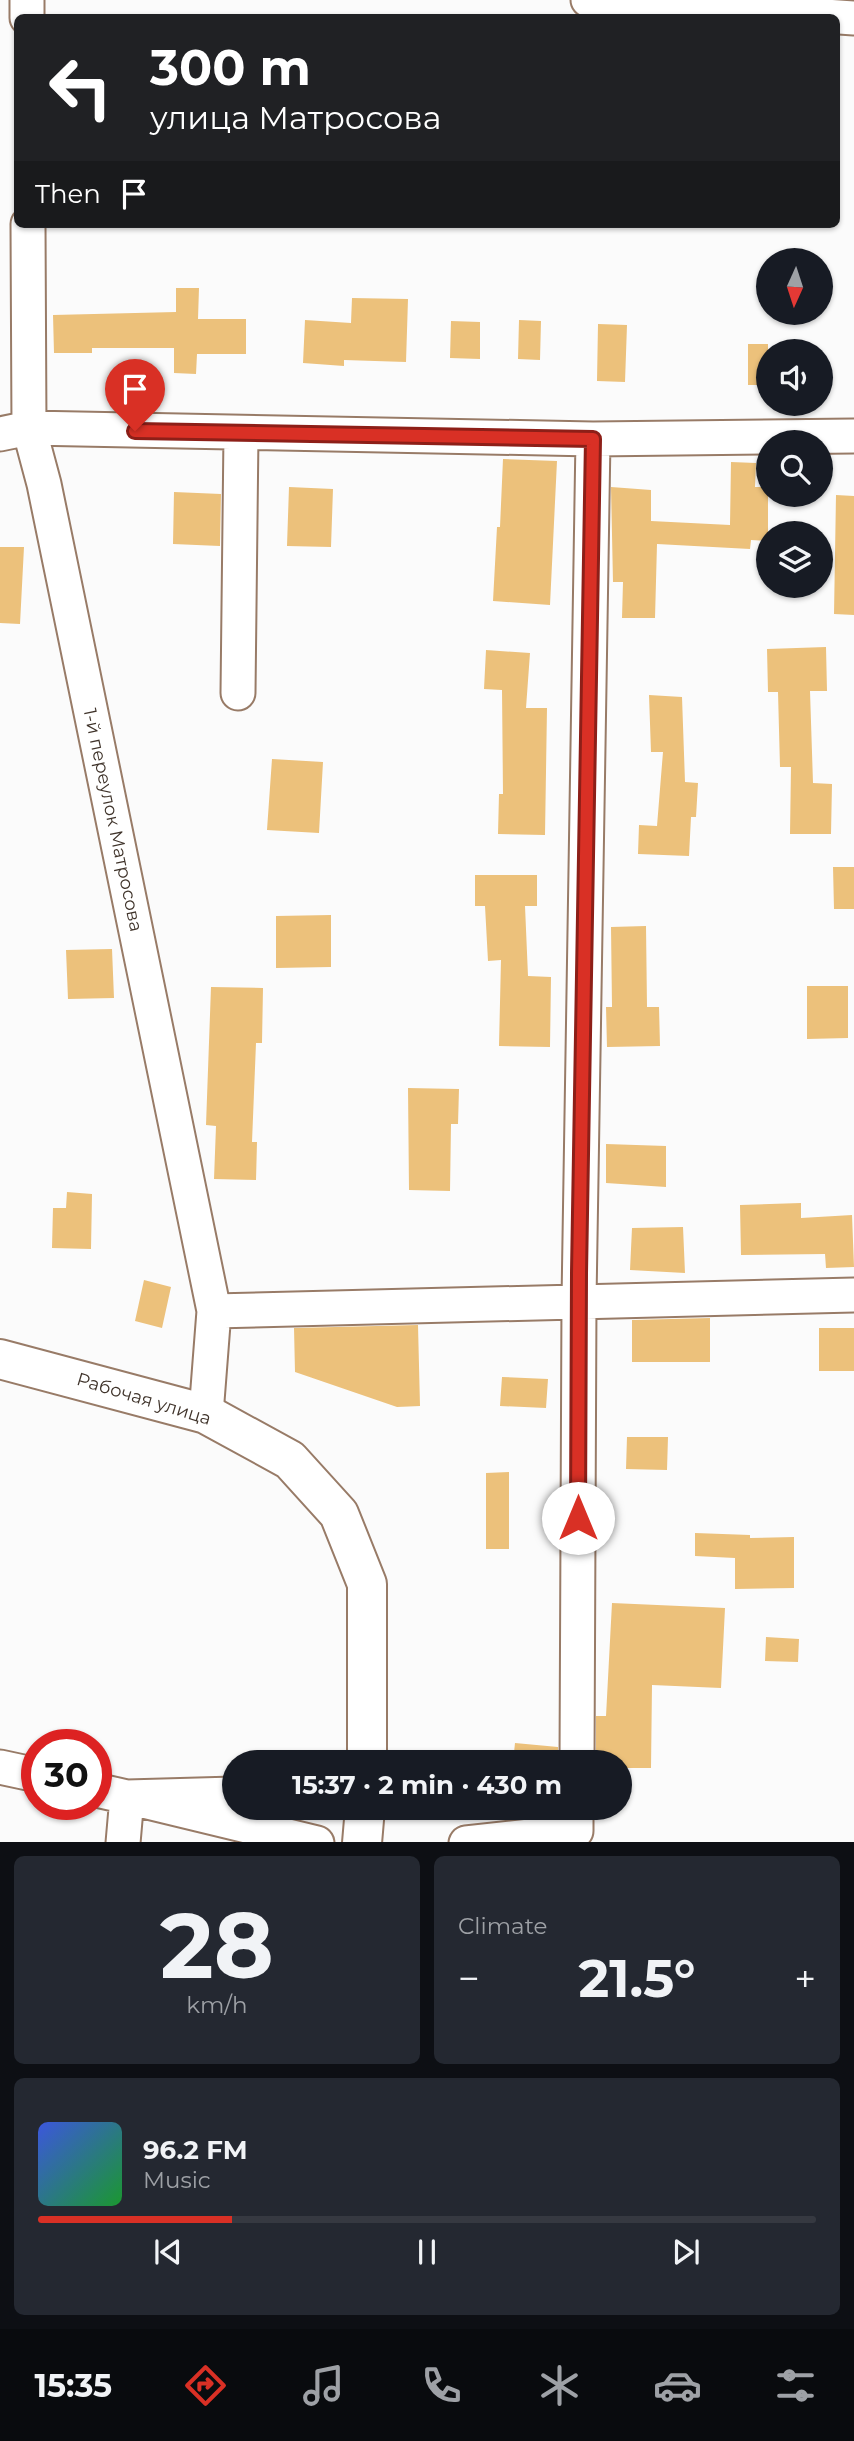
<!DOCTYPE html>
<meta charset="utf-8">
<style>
:root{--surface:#171b24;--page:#242831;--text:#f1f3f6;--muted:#9ea1a6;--line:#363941;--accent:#d93025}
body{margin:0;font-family:Montserrat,sans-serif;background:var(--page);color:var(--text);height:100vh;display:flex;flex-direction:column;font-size:26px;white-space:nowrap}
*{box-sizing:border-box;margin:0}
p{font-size:23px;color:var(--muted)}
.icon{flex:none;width:38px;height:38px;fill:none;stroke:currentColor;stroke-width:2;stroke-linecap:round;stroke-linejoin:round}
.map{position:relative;height:1842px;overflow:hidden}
.panel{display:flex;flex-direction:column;gap:14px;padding:14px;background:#0d0f14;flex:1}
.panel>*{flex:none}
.banner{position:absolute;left:14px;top:14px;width:826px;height:214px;border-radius:10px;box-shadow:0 2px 5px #0004;background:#202124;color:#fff;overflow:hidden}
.needle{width:46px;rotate:183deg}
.controls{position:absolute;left:756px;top:248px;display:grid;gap:14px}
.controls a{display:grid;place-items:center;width:77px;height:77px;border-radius:50%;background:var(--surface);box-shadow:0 2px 5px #0004;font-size:35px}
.speed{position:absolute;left:21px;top:1729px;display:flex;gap:14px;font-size:35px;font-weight:700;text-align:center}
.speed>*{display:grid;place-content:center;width:91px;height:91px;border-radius:50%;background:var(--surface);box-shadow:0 2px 5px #0004;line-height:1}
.speed .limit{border:10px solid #d22;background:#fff;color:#111}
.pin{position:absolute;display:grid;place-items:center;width:60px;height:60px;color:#fff;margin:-72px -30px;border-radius:50% 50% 50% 0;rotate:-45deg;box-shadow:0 0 7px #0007}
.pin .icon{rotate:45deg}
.me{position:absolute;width:77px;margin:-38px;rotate:0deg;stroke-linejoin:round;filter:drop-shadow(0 0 5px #0008)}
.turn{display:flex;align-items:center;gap:24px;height:147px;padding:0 21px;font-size:32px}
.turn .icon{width:91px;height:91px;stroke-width:2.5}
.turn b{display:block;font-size:49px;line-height:60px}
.then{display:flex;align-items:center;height:66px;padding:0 21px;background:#0003;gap:14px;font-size:26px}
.big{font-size:52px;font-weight:700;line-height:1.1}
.panel .card{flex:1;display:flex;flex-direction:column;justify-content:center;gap:10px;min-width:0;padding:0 24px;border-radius:10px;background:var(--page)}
.panel .dial{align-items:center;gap:0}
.dial b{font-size:91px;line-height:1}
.song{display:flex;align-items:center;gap:21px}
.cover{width:84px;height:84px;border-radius:10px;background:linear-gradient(135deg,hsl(230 70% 55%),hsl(130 70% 35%))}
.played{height:7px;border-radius:4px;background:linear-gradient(90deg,var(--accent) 25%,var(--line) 25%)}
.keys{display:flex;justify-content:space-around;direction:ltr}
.heat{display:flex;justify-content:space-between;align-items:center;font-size:38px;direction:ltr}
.panel .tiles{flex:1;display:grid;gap:14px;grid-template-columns:1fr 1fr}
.card:last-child{grid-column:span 2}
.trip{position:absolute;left:222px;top:1750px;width:410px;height:70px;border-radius:35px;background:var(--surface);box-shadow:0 2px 5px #0004;font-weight:700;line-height:70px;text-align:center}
.dock{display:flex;height:112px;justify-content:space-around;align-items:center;background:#090b0e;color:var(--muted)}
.dock .icon{width:49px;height:49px}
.dock .on{color:var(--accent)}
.dock b{font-size:32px;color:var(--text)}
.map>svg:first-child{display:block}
</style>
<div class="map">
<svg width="854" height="1843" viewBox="0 0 854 1843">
<rect width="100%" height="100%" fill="#fbfbfb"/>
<path fill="#ecc17b" d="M 176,288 L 199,288 L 198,319 L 246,319 L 246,354 L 197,354 L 196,374 L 174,373 L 174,348 L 92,348 L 92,353 L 54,353 L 53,315 L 176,312 Z
M 352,298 L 408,299 L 406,362 L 344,360 L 344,366 L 303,363 L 305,320 L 351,323 Z
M 519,320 L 541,321 L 540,360 L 518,359 Z
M 451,321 L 480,322 L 480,359 L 450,358 Z
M 598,324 L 627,325 L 625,382 L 597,381 Z
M 748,344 L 768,344 L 768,385 L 748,385 Z
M 503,459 L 557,461 L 550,605 L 493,601 L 497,527 L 500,527 Z
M 731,462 L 756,463 L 755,487 L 768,487 L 768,541 L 751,540 L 750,549 L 657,544 L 655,618 L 622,618 L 623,582 L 613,582 L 611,487 L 651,490 L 651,521 L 730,525 Z
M 289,487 L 333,489 L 331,547 L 287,546 Z
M 174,492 L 221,494 L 220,546 L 173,544 Z
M 836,495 L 854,496 L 854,615 L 834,614 Z
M 0,547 L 24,547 L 20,624 L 0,623 Z
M 826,647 L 827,691 L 810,691 L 813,783 L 832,784 L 831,834 L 790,834 L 791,767 L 780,767 L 778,692 L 768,692 L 767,649 Z
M 486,650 L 530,653 L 526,708 L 547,708 L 545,835 L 498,834 L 499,794 L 503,794 L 502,690 L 484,689 Z
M 649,695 L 682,697 L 685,782 L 698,783 L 696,817 L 691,817 L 689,856 L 638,854 L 639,825 L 657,826 L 663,752 L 651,752 Z
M 272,759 L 323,762 L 319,833 L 267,830 Z
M 833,867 L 854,867 L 854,909 L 834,909 Z
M 475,875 L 537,875 L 537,906 L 525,906 L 528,976 L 551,977 L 550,1047 L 499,1046 L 501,960 L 488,961 L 485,906 L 475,906 Z
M 331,915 L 331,967 L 276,968 L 276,916 Z
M 646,926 L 647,1007 L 659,1007 L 660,1046 L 607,1047 L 606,1007 L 612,1007 L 611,927 Z
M 112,949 L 114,998 L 68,999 L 66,950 Z
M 807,986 L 848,986 L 848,1038 L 807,1039 Z
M 211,987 L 263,988 L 262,1043 L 256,1043 L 252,1142 L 257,1142 L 256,1180 L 214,1179 L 216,1126 L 206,1125 Z
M 408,1088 L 459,1089 L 458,1124 L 451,1124 L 450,1191 L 409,1190 Z
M 606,1144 L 666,1146 L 666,1187 L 606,1183 Z
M 67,1192 L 92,1194 L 91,1249 L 52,1248 L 53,1208 L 66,1208 Z
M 801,1203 L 801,1218 L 852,1215 L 854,1267 L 826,1268 L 825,1254 L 741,1255 L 740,1205 Z
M 683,1227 L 685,1273 L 630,1270 L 632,1228 Z
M 144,1280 L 171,1287 L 162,1328 L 135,1321 Z
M 710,1318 L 710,1362 L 632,1362 L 632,1320 Z
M 418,1325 L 420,1406 L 397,1407 L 295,1372 L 294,1328 Z
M 819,1328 L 854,1328 L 854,1371 L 819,1371 Z
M 502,1377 L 548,1379 L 546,1408 L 500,1406 Z
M 627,1437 L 668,1437 L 667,1470 L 626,1469 Z
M 509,1472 L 509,1549 L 486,1549 L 486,1473 Z
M 695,1533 L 750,1535 L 750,1538 L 794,1537 L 794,1588 L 735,1589 L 735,1558 L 695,1556 Z
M 612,1603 L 725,1608 L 721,1688 L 652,1685 L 651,1768 L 620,1768 L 620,1762 L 596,1762 L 596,1716 L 606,1716 Z
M 766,1637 L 799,1639 L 798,1662 L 765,1661 Z
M 515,1743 L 558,1747 L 558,1762 L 513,1762 Z"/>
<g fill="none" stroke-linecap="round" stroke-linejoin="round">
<g stroke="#987b67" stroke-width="37">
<path id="minor" d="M 27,0 L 27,18
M 588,0 L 854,18
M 28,224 L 29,428 L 44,484 L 214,1311 L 206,1414
M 0,434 L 29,428 L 593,439 L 854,436
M 238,693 L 241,434
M 214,1311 L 854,1295
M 577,1762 L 579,1300 L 593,439
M 0,1767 L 37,1775
M 96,1790 L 127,1797 L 234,1794
M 123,1843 L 127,1797 L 317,1843
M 466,1843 L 576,1831 L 576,1808"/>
</g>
<g stroke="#987b67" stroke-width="42">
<path id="major" d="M 0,1359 L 206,1414 L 290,1460 L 339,1514 L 367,1584 L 367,1762
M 362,1843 L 365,1808"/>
</g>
<use href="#minor" stroke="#fff" stroke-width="33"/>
<use href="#major" stroke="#fff" stroke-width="38"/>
</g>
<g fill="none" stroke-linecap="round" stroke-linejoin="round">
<g stroke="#8d1f18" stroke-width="18">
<path id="route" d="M 135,431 L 593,439 L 579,1273 L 578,1518"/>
</g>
<use href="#route" stroke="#d93025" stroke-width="12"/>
</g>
<g text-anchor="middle" stroke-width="5" stroke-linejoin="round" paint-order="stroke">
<g font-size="18" fill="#3f332a" stroke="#fff">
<text transform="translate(113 820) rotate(78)" y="6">1-й переулок Матросова</text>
<text transform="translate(144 1399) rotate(17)" y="6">Рабочая улица</text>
</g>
</g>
</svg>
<div class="controls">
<a><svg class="needle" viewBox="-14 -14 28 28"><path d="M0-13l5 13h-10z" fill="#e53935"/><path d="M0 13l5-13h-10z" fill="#9ea1a6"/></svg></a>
<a><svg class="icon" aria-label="sound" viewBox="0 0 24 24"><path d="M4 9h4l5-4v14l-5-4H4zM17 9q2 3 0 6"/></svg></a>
<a><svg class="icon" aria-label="search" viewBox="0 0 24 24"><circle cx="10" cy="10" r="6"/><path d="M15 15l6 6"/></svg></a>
<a><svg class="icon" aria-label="layers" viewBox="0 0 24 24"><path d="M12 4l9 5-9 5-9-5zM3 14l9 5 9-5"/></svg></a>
</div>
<div class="speed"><div class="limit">30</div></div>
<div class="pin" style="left:135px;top:431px;background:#d93025"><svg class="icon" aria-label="arrive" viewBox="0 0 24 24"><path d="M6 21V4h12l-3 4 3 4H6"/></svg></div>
<svg class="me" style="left:578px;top:1518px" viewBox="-20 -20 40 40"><circle r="19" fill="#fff"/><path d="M0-13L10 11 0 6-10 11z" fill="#d93025"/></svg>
<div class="trip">15:37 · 2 min · 430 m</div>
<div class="banner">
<div class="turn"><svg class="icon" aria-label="left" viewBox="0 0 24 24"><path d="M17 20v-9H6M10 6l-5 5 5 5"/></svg><div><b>300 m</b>улица Матросова</div></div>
<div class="then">Then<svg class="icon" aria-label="arrive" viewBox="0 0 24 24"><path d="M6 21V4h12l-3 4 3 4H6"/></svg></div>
</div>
</div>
<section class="panel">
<div class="tiles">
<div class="card dial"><b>28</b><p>km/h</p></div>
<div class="card"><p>Climate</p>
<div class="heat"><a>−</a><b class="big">21.5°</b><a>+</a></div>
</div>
<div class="card">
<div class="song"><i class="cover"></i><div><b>96.2 FM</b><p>Music</p></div></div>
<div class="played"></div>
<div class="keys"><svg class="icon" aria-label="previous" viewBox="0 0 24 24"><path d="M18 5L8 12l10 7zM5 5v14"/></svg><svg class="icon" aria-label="pause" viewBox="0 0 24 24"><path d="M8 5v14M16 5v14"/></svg><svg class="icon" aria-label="next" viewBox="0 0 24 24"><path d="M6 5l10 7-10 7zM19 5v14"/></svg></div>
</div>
</div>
</section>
<nav class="dock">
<b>15:35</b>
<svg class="icon on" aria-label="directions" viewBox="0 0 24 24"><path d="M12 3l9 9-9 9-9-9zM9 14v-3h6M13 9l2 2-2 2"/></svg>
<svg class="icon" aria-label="music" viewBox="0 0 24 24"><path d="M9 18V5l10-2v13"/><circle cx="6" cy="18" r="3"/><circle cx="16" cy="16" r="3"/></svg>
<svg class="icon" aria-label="phone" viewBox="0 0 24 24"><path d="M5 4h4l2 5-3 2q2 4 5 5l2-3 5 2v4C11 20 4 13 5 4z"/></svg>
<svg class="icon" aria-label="climate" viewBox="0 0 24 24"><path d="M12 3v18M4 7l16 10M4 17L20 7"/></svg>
<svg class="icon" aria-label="car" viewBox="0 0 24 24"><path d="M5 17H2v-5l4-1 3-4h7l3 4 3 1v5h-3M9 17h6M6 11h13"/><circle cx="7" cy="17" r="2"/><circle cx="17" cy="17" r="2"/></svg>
<svg class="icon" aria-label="filters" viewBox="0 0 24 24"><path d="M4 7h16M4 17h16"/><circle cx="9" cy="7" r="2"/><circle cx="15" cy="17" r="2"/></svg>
</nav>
